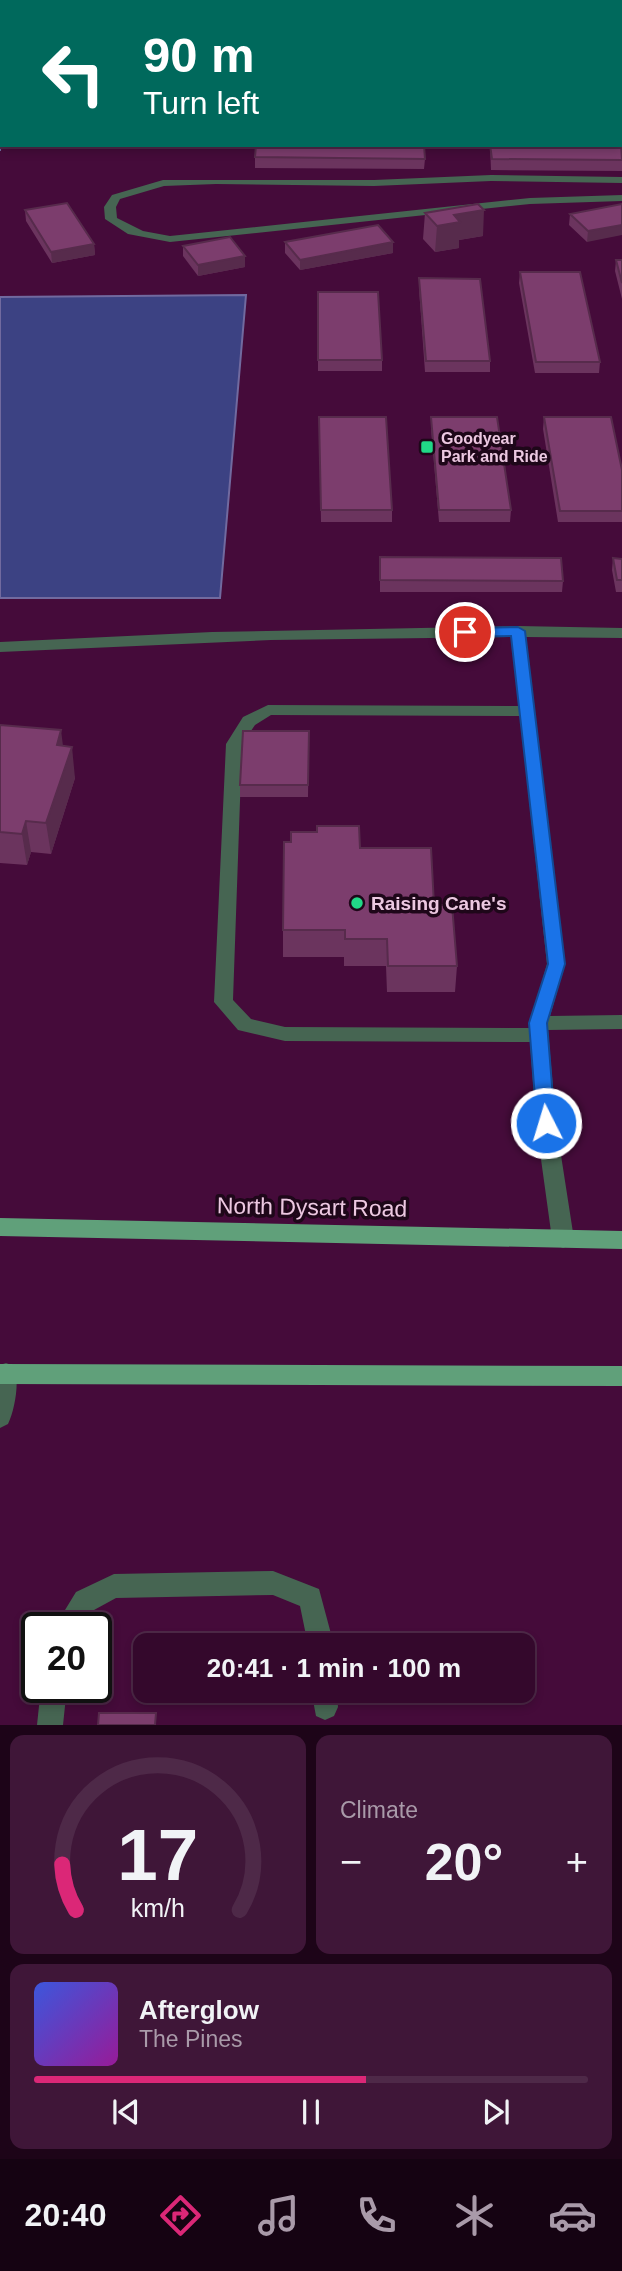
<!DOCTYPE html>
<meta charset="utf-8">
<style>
:root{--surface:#34082c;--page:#3f1638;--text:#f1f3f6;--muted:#a99aa9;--line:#4e2948;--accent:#db2777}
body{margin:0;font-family:Arial,sans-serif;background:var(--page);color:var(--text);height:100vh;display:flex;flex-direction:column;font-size:26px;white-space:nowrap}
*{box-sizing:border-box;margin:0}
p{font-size:23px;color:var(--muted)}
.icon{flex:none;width:38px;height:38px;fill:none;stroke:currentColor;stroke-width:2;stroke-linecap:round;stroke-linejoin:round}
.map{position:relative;height:1725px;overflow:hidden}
.sheet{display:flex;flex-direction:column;gap:10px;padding:10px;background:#1d0418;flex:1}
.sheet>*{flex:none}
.guide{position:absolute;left:0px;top:0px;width:623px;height:147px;box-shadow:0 4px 10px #0003,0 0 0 2px var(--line);background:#00695c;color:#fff;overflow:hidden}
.speed{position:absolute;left:21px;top:1612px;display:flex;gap:14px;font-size:35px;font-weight:700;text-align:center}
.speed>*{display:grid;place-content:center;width:91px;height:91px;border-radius:50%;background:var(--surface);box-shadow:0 4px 10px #0003,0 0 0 2px var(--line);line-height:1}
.speed .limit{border:4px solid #111;border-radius:10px;background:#fff;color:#111}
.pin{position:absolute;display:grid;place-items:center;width:60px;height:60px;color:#fff;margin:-30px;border:4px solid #fff;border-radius:50%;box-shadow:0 2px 7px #0007}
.me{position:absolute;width:77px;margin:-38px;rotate:355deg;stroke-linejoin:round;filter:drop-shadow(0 0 5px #0008)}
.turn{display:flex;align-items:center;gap:24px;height:147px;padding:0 28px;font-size:32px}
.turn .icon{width:91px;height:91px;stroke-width:2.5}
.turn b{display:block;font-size:49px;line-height:60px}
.big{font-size:52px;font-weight:700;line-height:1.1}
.sheet .card{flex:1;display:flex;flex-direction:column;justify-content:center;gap:10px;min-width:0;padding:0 24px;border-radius:14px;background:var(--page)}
.sheet .dial{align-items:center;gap:0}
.dial svg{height:182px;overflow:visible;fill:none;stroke:var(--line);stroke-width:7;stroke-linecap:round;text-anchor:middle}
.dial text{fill:var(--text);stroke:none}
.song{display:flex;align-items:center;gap:21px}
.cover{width:84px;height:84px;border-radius:10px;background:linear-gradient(135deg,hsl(230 70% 55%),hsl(300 70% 35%))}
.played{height:7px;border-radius:4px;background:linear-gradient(90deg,var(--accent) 60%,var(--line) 60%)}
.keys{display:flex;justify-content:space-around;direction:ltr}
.heat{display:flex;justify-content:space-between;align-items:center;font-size:38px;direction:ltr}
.sheet .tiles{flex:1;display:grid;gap:10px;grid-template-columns:1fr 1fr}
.card:last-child{grid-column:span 2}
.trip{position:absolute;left:133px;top:1633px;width:402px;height:70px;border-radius:14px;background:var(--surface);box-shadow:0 4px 10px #0003,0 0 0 2px var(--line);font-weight:700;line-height:70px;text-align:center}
.dock{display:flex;height:112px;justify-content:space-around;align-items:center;background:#150312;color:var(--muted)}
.dock .icon{width:49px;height:49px}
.dock .current{color:var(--accent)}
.dock b{font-size:32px;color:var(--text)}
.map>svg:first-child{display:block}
</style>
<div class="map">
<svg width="622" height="1725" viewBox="0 0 622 1725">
<rect width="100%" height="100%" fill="#450b3a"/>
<path fill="#3c4283" stroke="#716a9f" stroke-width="2" d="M 0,0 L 560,0 L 561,2 L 2,2 L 0,151 Z
M 246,295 L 220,598 L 0,598 L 0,297 Z"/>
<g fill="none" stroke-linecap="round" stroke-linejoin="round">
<path fill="#466552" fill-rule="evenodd" d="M 491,175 L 622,177 L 622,183 L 491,181 L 374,186 L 216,184 L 164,186 L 120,199 L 116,207 L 117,218 L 143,231 L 170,236 L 530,198 L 622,195 L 622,201 L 530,204 L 170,242 L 128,234 L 105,219 L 104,207 L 112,195 L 163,180 L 374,180 Z
M 518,626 L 622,628 L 622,638 L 526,637 L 565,964 L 550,1016 L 622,1015 L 622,1029 L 548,1030 L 556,1123 L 574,1239 L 570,1245 L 563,1248 L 556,1245 L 552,1239 L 536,1123 L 530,1042 L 285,1041 L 238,1030 L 214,1002 L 226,744 L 243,717 L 268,705 L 519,706 L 511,637 L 271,640 L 0,652 L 0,642 L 212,632 ZM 271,715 L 520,716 L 547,964 L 529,1028 L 285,1027 L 251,1019 L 233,1000 L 242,744 L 255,725 Z
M 6,1363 L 14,1366 C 20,1380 15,1410 8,1424 L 0,1428 L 0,1365 Z
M 273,1571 L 319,1589 L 334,1645 L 308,1645 L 300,1606 L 273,1595 L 116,1598 L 94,1610 L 81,1628 L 54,1628 L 76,1592 L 114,1574 Z
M 41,1687 L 67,1687 L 63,1725 L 37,1725 Z
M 311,1690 L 337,1690 L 338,1707 L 334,1716 L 325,1720 L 316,1716 Z"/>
<path fill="#60a07a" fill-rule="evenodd" d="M 0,1218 L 622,1231 L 622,1249 L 0,1236 Z
M 0,1364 L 622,1366 L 622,1386 L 0,1384 Z"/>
</g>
<path fill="#6b345e" d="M 622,143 L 622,171 L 491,170 L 490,145 Z
M 255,157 L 425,159 L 424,169 L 255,168 Z
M 622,204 L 587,242 L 569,225 L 570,214 Z
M 25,210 L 94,244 L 95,255 L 52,263 L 26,221 Z
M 425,213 L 483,236 L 459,240 L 459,248 L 435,252 L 423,239 Z
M 285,242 L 393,253 L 300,270 L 285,253 Z
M 183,246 L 245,267 L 198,276 L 183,256 Z
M 616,260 L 622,260 L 622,299 L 615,271 Z
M 520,272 L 600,362 L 599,373 L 535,373 L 519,283 Z
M 419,278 L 490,361 L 490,372 L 425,372 L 419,289 Z
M 318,292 L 382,360 L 382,371 L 318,371 Z
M 319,417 L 392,510 L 392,522 L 321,522 Z
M 431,417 L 511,510 L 510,522 L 439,522 L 431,428 Z
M 544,417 L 622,470 L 622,522 L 558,522 L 543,429 Z
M 380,557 L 563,581 L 562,592 L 380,592 Z
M 613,558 L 622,559 L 622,592 L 616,592 L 612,570 Z
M 0,725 L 63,746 L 75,778 L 51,854 L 31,852 L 27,865 L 0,863 Z
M 309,731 L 308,797 L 240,797 L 240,785 Z
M 360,848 L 434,905 L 457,966 L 455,992 L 387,992 L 386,966 L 344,966 L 344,957 L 283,957 L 283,930 Z"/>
<path fill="#572b4c" d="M 484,210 L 483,236 L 459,240 L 459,248 L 435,252 L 437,226 L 454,215 Z
M 622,225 L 622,235 L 587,242 L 588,231 Z
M 393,242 L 393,253 L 300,270 L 300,260 Z
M 94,244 L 95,255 L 52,263 L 51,252 Z
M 245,256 L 245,267 L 198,276 L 198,265 Z
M 61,730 L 65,762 L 57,745 Z
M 72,747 L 75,778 L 51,854 L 46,823 Z
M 26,821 L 31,852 L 27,865 L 22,834 Z"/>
<path fill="#7c3d6d" stroke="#572b4c" stroke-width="2" d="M 621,143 L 622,160 L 492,159 L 490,145 L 621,145 Z
M 256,145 L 424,145 L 425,159 L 255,157 Z
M 67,203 L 94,244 L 51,252 L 25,210 Z
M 478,204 L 484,210 L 454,215 L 460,222 L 437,226 L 425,213 Z
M 622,204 L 622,225 L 588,231 L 570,214 Z
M 378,225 L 393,242 L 300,260 L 285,242 Z
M 230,237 L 245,256 L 198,265 L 183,246 Z
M 616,260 L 622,260 L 622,283 Z
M 520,272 L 580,272 L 600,362 L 536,362 Z
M 419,278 L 480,279 L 490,361 L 426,361 Z
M 318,292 L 378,292 L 382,360 L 318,360 Z
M 319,417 L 386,417 L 392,510 L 321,510 Z
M 431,417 L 497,417 L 511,510 L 439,510 Z
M 544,417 L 611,417 L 622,470 L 622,511 L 560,511 Z
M 380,557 L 561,558 L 563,581 L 380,580 Z
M 613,558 L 622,559 L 622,580 L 617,580 Z
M 0,725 L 61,730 L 57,745 L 72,747 L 46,823 L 26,821 L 22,834 L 0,832 Z
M 243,731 L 309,731 L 308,785 L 240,785 Z
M 317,826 L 359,826 L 360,848 L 431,848 L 434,905 L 452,905 L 457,966 L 388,966 L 387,939 L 345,939 L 345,930 L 283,930 L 284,842 L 291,842 L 291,832 L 317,832 Z
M 99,1713 L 156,1713 L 155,1725 L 98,1725 Z"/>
<path fill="#1a73e8" stroke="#114b97" stroke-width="2" d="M 518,627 L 525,631 L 565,964 L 547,1023 L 555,1123 L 553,1128 L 546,1130 L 540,1128 L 537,1123 L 529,1023 L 548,964 L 511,636 L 465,637 L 458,632 L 465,628 Z"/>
<g fill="#21d887" stroke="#1e0719" stroke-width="2.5">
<rect x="420" y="440" width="14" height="14" rx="3.5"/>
<circle cx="357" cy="903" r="7"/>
</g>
<g text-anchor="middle" stroke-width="7" stroke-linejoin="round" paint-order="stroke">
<g font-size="16" font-weight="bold" fill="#ecc8e1" stroke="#1e0719" text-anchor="start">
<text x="441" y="444">Goodyear<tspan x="441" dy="18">Park and Ride</tspan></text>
</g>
<g font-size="19" font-weight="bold" fill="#ecc8e1" stroke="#1e0719" text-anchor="start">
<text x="371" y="910">Raising Cane's</text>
</g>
<g font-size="23" fill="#ecc8e1" stroke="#1e0719">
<text transform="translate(312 1207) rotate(1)" y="8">North Dysart Road</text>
</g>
</g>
</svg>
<div class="speed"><div class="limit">20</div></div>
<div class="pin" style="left:465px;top:632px;background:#d93025"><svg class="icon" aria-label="arrive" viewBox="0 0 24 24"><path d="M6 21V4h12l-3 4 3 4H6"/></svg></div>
<svg class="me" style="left:546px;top:1123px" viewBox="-20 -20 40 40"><circle r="17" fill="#1a73e8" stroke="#fff" stroke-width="3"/><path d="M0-11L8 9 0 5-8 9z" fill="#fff"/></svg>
<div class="trip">20:41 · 1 min · 100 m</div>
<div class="guide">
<div class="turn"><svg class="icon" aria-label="left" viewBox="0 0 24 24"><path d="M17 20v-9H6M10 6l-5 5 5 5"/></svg><div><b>90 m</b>Turn left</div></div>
</div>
</div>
<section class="sheet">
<div class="tiles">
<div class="card dial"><svg viewBox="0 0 100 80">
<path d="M14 69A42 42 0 1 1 86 69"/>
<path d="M14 69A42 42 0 0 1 8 49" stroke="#db2777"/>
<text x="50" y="56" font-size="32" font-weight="700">17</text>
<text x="50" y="72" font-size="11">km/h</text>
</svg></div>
<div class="card"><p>Climate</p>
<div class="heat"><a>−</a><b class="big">20°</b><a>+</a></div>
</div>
<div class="card">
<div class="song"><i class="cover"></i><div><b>Afterglow</b><p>The Pines</p></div></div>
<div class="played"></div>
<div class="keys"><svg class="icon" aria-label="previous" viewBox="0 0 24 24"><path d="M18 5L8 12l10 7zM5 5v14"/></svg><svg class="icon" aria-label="pause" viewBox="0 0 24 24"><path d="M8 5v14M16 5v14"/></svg><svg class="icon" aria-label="next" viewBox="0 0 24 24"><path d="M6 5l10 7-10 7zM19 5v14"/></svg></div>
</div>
</div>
</section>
<nav class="dock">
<b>20:40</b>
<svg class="icon current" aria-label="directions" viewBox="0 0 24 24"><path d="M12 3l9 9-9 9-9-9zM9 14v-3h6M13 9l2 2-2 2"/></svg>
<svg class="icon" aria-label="music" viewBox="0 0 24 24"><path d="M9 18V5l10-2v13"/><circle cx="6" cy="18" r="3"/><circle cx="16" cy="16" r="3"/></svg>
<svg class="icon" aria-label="phone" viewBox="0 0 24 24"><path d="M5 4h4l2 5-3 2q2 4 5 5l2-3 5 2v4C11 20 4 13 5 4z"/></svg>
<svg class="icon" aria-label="climate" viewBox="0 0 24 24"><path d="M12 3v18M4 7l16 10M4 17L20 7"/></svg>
<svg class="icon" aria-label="car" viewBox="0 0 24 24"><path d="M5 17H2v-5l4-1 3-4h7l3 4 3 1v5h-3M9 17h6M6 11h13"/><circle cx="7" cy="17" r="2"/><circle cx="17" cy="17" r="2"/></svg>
</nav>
